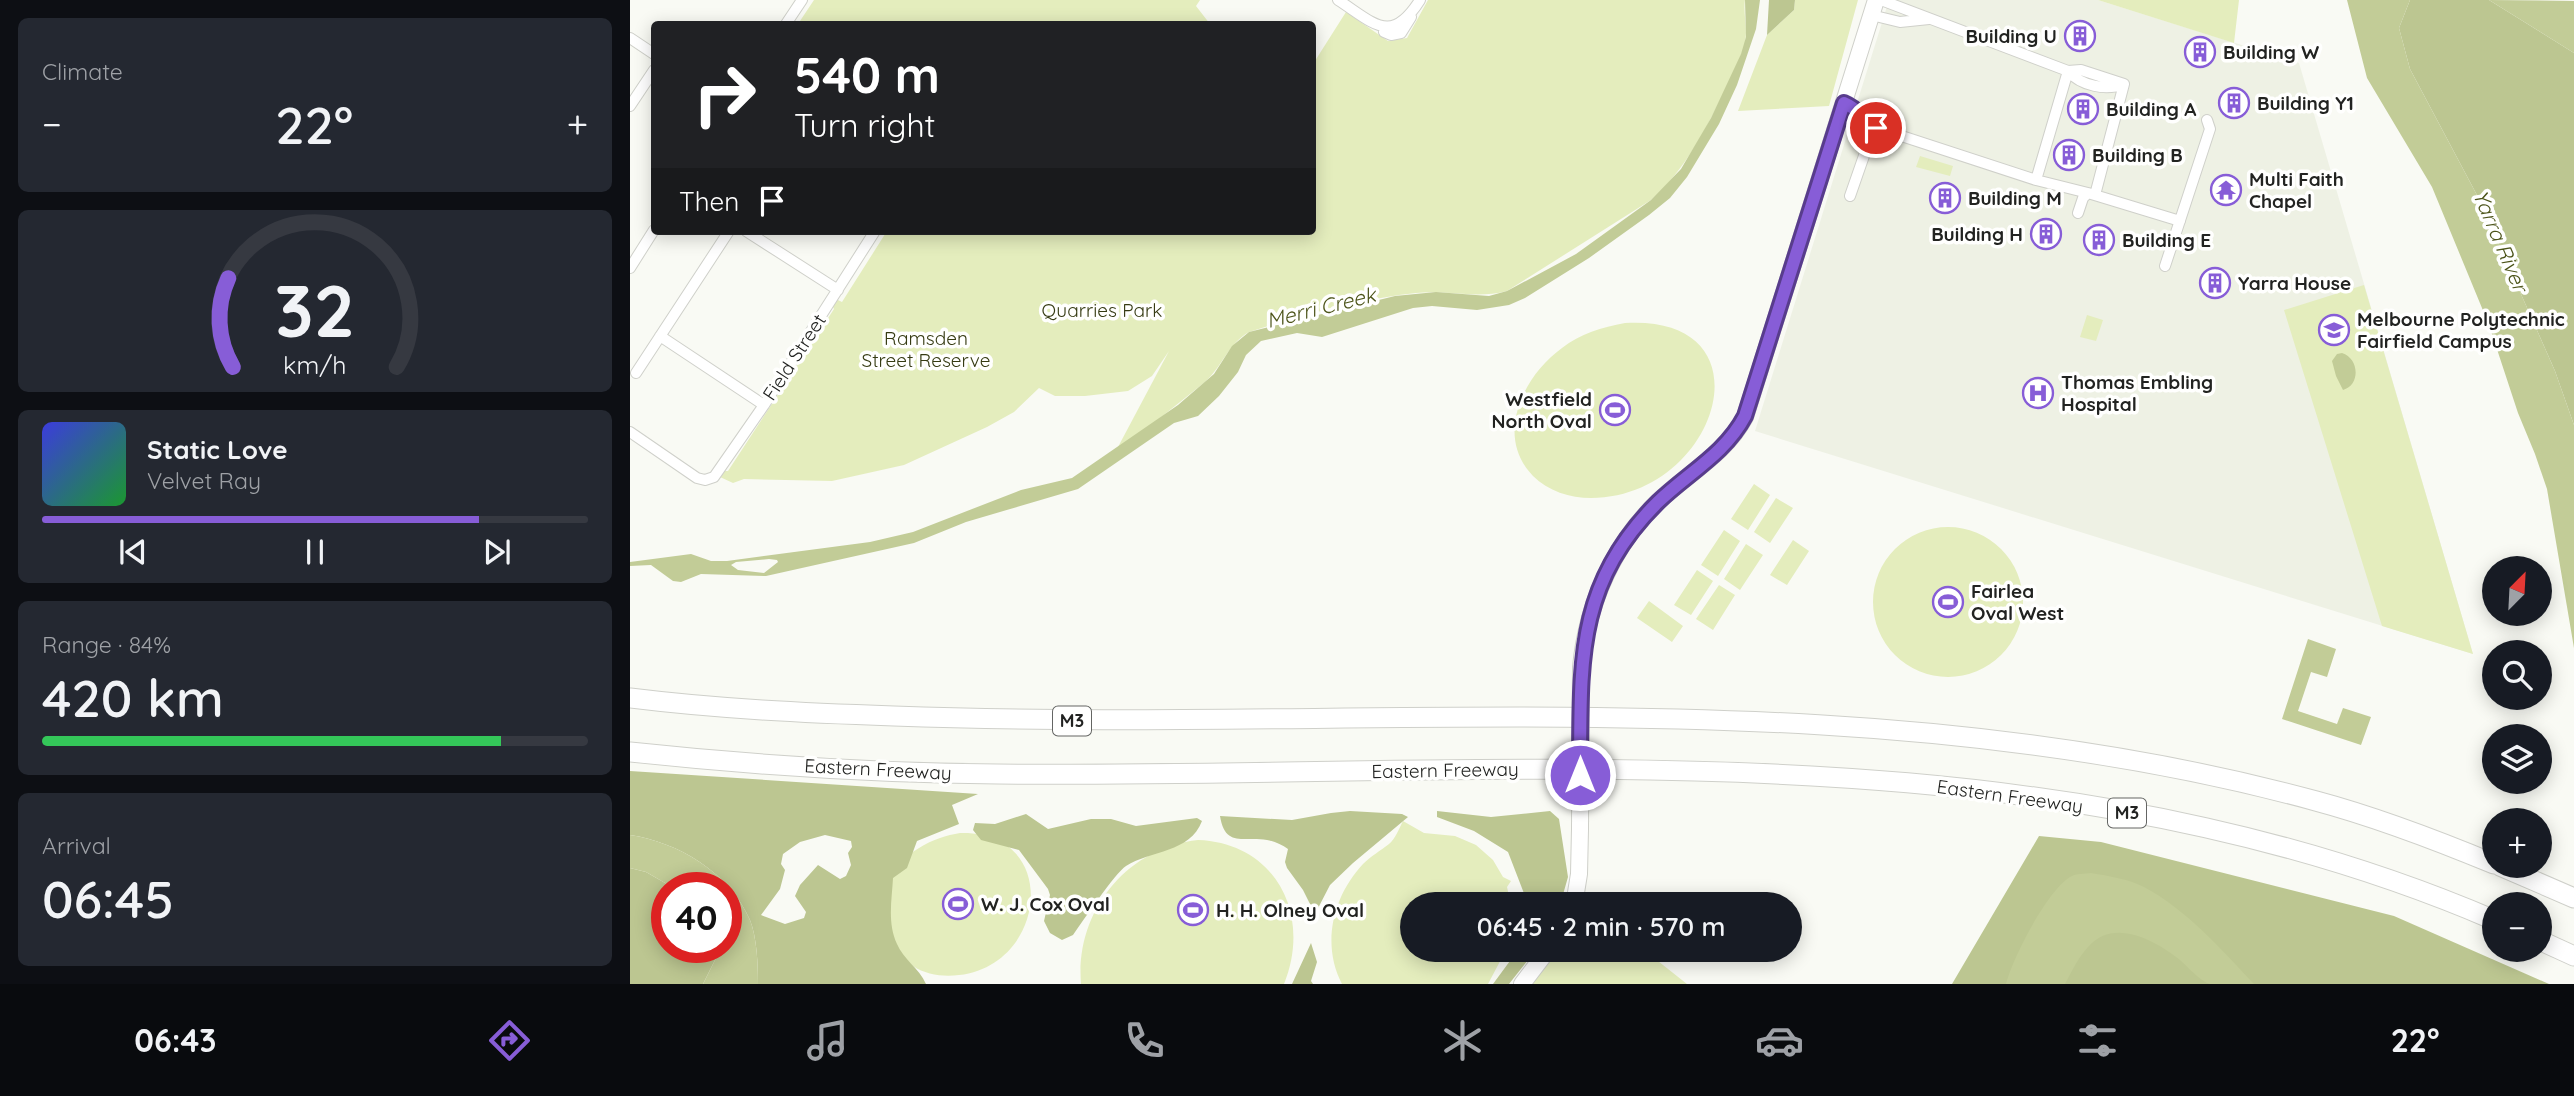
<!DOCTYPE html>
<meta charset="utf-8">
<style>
:root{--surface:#171b24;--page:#242831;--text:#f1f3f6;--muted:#9ea1a6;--line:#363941;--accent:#875dd7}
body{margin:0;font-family:Quicksand,sans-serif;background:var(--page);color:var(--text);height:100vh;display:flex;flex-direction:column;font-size:26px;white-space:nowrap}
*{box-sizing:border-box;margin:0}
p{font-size:23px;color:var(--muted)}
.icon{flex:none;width:38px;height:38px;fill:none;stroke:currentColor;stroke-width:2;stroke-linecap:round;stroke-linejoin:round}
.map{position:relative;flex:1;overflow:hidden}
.drawer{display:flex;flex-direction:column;gap:18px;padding:18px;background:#0d0f14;width:630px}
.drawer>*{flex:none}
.hud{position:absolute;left:21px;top:21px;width:665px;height:214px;border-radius:7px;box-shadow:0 4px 18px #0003;background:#202124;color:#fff;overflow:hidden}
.needle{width:46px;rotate:24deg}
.buttons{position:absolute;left:1852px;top:556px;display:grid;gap:14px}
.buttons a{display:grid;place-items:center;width:70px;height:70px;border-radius:50%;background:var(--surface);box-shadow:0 4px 18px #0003;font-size:35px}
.speed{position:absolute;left:21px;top:872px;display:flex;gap:14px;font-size:35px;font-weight:700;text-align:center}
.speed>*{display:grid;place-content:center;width:91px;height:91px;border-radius:50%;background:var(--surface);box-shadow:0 4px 18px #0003;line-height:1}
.speed .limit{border:10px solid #d22;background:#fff;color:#111}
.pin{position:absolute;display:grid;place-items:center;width:60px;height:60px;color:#fff;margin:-30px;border:4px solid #fff;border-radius:50%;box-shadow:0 2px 7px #0007}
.me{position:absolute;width:77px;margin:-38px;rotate:0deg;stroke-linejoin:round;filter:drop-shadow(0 0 5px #0008)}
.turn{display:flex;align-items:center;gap:24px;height:147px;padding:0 28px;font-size:32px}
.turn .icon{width:91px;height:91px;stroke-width:2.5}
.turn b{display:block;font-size:49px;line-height:60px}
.then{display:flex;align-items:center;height:66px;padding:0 28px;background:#0003;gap:14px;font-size:26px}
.big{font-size:52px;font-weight:600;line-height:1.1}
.drawer .widget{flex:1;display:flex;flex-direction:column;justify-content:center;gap:10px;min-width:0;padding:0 24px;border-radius:10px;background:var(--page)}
.drawer .dial{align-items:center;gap:0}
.dial svg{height:182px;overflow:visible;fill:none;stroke:var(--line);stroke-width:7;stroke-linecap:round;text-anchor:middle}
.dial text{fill:var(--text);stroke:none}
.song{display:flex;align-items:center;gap:21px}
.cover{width:84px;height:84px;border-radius:10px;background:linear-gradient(135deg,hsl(240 70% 55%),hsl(130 70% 35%))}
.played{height:7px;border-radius:4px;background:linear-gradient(90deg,var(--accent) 80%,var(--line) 80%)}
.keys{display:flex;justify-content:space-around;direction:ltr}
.heat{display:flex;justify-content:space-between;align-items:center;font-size:38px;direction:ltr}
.charge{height:10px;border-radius:5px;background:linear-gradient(90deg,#34c759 84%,var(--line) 0)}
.trip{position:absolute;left:770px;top:892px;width:402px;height:70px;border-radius:35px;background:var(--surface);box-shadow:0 4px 18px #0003;font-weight:600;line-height:70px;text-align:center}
.dock{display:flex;height:112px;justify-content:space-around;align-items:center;background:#090b0e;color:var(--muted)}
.dock .icon{width:49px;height:49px}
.dock .active{color:var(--accent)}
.dock b{font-size:32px;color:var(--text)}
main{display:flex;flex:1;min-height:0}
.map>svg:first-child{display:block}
</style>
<main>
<section class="drawer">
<div class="widget"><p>Climate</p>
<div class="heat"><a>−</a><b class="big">22°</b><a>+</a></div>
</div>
<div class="widget dial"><svg viewBox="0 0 100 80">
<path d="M14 69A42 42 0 1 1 86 69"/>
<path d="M14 69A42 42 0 0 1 12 30" stroke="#875dd7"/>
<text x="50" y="56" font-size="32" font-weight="700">32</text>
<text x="50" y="72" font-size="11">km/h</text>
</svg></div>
<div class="widget">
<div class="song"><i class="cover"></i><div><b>Static Love</b><p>Velvet Ray</p></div></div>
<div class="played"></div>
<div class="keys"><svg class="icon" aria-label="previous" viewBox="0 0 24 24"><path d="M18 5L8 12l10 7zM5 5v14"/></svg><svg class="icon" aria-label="pause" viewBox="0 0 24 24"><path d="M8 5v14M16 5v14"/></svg><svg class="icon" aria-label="next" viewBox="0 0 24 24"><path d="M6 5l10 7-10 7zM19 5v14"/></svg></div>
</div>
<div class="widget"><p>Range · 84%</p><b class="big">420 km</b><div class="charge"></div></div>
<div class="widget"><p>Arrival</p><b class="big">06:45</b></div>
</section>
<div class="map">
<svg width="1944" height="984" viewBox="0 0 1944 984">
<rect width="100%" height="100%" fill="#f9faf4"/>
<path fill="#eef1e4" d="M 1259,0 L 1468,0 L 1669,63 L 1843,654 L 1125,431 Z"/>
<path fill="#e4edbd" d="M 184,0 L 570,0 L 566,6 L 580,24 L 168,24 Z
M 798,0 L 1115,0 C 1113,14 1118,29 1115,43 C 1111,58 1102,74 1096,88 C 1076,129 1056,169 1021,200 L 877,291 C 847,299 817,290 786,293 C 735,298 668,316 619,332 C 598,344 592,367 575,382 L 515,430 L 488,447 L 539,351 L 522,376 L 498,391 L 455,396 L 425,396 L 409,388 L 384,412 L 357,427 L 274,465 L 202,481 L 114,479 L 103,483 L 90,477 L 94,471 L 98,471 L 204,309 L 202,305 L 206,299 L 212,302 L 257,231 L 682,231 L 683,64 L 716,12 L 758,41 L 777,38 Z
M 1165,0 L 1228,0 L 1199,106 L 1108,111 L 1137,35 L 1164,10 Z
M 1468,0 L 1609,0 L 1604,43 Z
M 1290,156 L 1323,166 L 1320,176 L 1286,167 Z
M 1734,285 L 1843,654 L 1752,626 L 1654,310 Z
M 1457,315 L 1473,320 L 1466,341 L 1450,337 Z
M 995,323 C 1145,314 1088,498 961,498 C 940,498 918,491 903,476 C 864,436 893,376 932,348 C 950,334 972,327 995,323 Z
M 1124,484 L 1140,495 L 1118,530 L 1101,519 Z
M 1146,498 L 1163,508 L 1140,543 L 1124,532 Z
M1243 602a75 75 0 1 1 150 0a75 75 0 1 1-150 0Z
M 1094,530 L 1110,541 L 1088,576 L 1071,565 Z
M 1163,540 L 1179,551 L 1157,585 L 1140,575 Z
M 1116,544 L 1133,555 L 1110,590 L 1094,579 Z
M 1067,570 L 1083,581 L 1061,615 L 1044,605 Z
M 1089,585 L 1105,595 L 1083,630 L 1066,619 Z
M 1019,601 L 1053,626 L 1042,642 L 1007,618 Z
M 773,821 L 794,833 L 825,836 L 846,845 L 863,860 L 873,877 L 881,881 L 877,887 L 881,905 L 782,905 L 782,950 L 876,950 L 858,984 L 712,984 C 691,944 703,896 733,864 C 741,856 750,851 759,844 C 765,839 769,829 773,821 Z
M 330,833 C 431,830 418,965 329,975 C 314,977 296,975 283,966 C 274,959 267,946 259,937 C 260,920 257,898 261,882 C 269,853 304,837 330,833 Z
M 568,840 C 646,843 682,915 654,984 L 451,984 C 445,912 496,848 568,840 Z
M 918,950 L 1014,950 L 1057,984 L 892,984 Z"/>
<path fill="#bcc691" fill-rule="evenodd" d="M 1139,0 L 1165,0 L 1164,10 L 1137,35 Z
M 1780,0 L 1859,0 L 1944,53 L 1944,425 L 1925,371 L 1848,197 L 1780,69 L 1769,28 Z
M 0,771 L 348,794 L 322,805 L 329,824 L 287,841 L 277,868 L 263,878 C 262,899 257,923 267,944 C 273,959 289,968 296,984 L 128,984 C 128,964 127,938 120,920 C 100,873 48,842 0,835 ZM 195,835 L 221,841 L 222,847 L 218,853 L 221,865 L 216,876 L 210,879 L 188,865 L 170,885 L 165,896 L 176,912 L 174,918 L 155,924 L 131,915 L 150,889 L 155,870 L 151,864 L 153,854 L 170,842 Z
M 720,811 L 772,814 L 778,817 L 723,863 L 700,885 L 685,914 L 673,890 L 657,868 L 655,862 L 658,849 C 652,845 644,841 637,840 C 614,836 595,848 590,816 L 662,820 L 701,813 Z
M 807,811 L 861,817 L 920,811 L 929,819 L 938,877 L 930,905 L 895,905 L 895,896 L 878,852 L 844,831 L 807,817 Z
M 396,814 L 418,829 L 461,819 L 481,819 L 506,826 L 567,818 L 572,821 C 560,853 521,850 496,866 C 485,873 453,921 443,935 L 432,940 L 420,933 L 414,921 L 420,895 L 418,889 L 389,850 L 351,840 L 343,830 L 345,823 L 365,824 Z
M 1409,836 L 1471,842 L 1764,916 L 1919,984 L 1322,984 Z
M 0,868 L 16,872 L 42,887 L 37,887 L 37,947 L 88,947 L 90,950 L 73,984 L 0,984 Z
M 681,943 L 687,962 L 681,981 L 683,984 L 662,984 Z
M 888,950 L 906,950 L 879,984 L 863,984 Z"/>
<path fill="#c2cc97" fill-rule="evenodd" d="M 1115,0 L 1130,0 L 1126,29 L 1107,85 L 1089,124 L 1057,177 L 1040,198 L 1019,215 L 959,258 L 895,298 L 879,305 L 847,310 L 802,306 L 783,308 L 692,337 L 667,333 L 631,341 L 616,355 L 608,372 L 589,396 L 568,416 L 544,423 L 448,489 L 336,522 L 284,543 L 136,576 L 71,574 L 51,582 L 43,581 L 21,565 L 0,566 L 0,562 L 61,554 L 81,561 L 97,561 L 240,542 L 283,532 L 391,490 L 442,478 L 548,405 L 584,374 L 602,346 L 619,332 L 765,296 L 806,292 L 859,296 L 877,291 L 946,254 L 1021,200 L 1051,169 L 1081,118 L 1111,54 L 1116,37 ZM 139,559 L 147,560 L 148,562 L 134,573 L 108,570 L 101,565 L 106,562 Z
M 1717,0 L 1780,0 L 1769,28 L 1780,69 L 1848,197 L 1925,371 L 1944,425 L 1944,648 L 1917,489 L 1905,454 L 1888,413 L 1859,325 L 1802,187 L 1737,78 Z
M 1859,0 L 1944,1 L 1944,53 Z
M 1712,353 C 1729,358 1731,385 1713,390 L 1706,376 L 1702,361 L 1707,354 Z
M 1678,639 L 1706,649 L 1697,677 L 1681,672 L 1668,711 L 1707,724 L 1713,708 L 1741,717 L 1731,745 L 1652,719 Z
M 0,835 C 48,842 100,873 120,920 C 127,938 128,964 128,984 L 73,984 L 90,950 L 88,947 L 96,947 L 96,887 L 42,887 L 16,872 L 0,868 Z
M 1461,873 C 1479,876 1498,879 1514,887 C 1557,910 1591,949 1624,984 C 1611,984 1592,984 1580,984 C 1570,981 1558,967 1550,960 C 1526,941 1484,917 1458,947 C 1448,958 1442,971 1435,984 L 1376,984 C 1383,957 1417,891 1440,877 C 1446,873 1455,874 1461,873 Z"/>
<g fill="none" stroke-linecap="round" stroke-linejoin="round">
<g stroke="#cfd0ca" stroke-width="12">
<path id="street" d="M 708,0 C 744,23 761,46 790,0
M 1251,0 L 1438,71 L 1451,70 L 1494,84
M 1241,15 L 1270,22 L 1299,19
M 156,24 L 172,0
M 754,32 L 761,35 L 771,33 L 781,17
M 0,38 L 24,54
M 1438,71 C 1451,86 1476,91 1494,84
M 1214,103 L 1226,107 L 1244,127 L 1406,180 L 1458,193
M 0,106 L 24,70
M 1406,180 L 1438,71
M 1465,195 L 1494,84
M 1220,196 L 1244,127
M 1448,213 L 1453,198 L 1458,193 L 1550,221
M 116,231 L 208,290
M 1535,266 L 1580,129 L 1577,120
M 0,268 L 24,230
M 30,336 L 134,405
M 6,373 L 99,231
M 0,432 L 67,478 L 75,480 L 84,477 L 134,405 L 245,231"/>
</g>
<g stroke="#cfd0ca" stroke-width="18">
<path id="secondary" d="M 951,667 C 957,604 984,542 1031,499 C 1060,472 1096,453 1115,417 L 1246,0
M 944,905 L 949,874 L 950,829
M 892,984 L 918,950"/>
</g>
<g stroke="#cfd0ca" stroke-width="21">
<path id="highway" d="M 0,698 C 88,709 176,713 264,716 C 738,734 1222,674 1686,801 C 1746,817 1806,840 1864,864
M 0,752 C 122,765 245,773 368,774 C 865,779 1394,718 1864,920
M 1870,866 L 1944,898
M 1909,940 L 1944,956"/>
</g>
<use href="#street" stroke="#fff" stroke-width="10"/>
<use href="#secondary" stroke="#fff" stroke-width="16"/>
<use href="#highway" stroke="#fff" stroke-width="19"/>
<g stroke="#cfd0ca" stroke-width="18" stroke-linecap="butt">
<path id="secondary-bridge" d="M 950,829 L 951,667"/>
</g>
<use href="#secondary-bridge" stroke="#fff" stroke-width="16"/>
</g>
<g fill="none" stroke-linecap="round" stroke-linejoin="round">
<g stroke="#583c8c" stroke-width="18">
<path id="route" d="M 950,775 C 951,666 944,585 1028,502 C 1058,473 1095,454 1115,416 L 1214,103 C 1231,110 1232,120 1246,128"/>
</g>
<use href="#route" stroke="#875dd7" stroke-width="12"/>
</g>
<defs>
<g id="building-ring" transform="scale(1.575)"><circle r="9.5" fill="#fffffe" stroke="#875dd7" stroke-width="1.5"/><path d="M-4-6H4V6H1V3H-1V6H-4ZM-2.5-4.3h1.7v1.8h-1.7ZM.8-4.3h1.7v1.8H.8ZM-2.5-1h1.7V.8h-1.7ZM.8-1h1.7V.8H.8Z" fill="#875dd7"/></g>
<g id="temple-ring" transform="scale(1.575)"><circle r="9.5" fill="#fffffe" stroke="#875dd7" stroke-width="1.5"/><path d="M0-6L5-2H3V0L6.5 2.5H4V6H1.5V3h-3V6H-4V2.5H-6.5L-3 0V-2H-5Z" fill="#875dd7"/></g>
<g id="university-ring" transform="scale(1.575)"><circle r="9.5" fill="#fffffe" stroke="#875dd7" stroke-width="1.5"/><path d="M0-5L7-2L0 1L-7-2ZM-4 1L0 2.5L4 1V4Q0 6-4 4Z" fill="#875dd7"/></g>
<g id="hospital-ring" transform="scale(1.575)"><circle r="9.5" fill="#fffffe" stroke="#875dd7" stroke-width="1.5"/><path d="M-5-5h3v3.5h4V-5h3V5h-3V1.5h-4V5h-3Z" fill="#875dd7"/></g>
<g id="stadium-ring" transform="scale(1.575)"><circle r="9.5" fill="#fffffe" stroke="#875dd7" stroke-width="1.5"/><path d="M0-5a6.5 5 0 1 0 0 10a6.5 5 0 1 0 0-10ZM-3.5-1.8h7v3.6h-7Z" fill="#875dd7"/></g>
</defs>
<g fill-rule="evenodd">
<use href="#building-ring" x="1450" y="36"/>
<use href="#building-ring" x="1570" y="52"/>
<use href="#building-ring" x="1604" y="103"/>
<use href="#building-ring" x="1453" y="109"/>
<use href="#building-ring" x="1439" y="155"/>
<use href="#temple-ring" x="1596" y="190"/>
<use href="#building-ring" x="1315" y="198"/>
<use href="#building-ring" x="1416" y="234"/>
<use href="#building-ring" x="1469" y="240"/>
<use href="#building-ring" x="1585" y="283"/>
<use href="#university-ring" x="1704" y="330"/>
<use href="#hospital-ring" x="1408" y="393"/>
<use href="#stadium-ring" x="985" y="410"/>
<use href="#stadium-ring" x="1318" y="602"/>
<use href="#stadium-ring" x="328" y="904"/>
<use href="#stadium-ring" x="563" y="910"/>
</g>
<g text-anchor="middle" stroke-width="7" stroke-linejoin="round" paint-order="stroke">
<g fill="#fffffe" stroke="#646563" stroke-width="2">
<rect x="423" y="706.5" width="38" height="29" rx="5"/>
<rect x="1478" y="798.5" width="38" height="29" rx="5"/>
</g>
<g font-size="18" font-weight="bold" fill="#222321">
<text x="442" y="727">M3</text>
<text x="1497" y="819">M3</text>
</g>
<g font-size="19" font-weight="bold" fill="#222321" stroke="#fffffe" text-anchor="start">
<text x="1427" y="43" text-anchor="end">Building U</text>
<text x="1593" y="59">Building W</text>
<text x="1627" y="110">Building Y1</text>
<text x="1476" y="116">Building A</text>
<text x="1462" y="162">Building B</text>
<text x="1619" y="186">Multi Faith<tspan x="1619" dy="22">Chapel</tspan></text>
<text x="1338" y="205">Building M</text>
<text x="1393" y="241" text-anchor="end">Building H</text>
<text x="1492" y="247">Building E</text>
<text x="1608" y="290">Yarra House</text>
<text x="1727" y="326">Melbourne Polytechnic<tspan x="1727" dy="22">Fairfield Campus</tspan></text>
<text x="1431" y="389">Thomas Embling<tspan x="1431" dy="22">Hospital</tspan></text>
<text x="962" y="406" text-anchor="end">Westfield<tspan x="962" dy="22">North Oval</tspan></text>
<text x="1341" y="598">Fairlea<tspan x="1341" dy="22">Oval West</tspan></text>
<text x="351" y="911">W. J. Cox Oval</text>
<text x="586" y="917">H. H. Olney Oval</text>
</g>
<g font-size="19" fill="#363b13" stroke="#fffffe">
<text x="472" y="317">Quarries Park</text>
<text x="296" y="345">Ramsden<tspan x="296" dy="22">Street Reserve</tspan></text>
</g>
<g font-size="19" fill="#222321" stroke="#fffffe">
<text transform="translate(164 357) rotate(-57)" y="7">Field Street</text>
<text transform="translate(248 769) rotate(3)" y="7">Eastern Freeway</text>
<text transform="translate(815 770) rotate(-1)" y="7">Eastern Freeway</text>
<text transform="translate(1380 796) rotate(8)" y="7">Eastern Freeway</text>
</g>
<g font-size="21" font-style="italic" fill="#4c5419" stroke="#fffffe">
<text transform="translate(1870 241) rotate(67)" y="7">Yarra River</text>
<text transform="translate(691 308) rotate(-14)" y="7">Merri Creek</text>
</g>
</g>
</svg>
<div class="buttons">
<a><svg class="needle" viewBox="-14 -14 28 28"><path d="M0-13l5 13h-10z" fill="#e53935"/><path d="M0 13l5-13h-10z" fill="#9ea1a6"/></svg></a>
<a><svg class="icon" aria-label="search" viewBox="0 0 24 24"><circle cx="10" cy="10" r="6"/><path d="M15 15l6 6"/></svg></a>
<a><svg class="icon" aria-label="layers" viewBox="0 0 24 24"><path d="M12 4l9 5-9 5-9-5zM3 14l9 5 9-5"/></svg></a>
<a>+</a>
<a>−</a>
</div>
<div class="speed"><div class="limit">40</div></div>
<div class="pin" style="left:1246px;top:128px;background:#d93025"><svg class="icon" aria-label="arrive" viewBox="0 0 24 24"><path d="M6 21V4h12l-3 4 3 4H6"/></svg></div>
<svg class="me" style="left:950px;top:775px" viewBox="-20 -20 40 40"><circle r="17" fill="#875dd7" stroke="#fff" stroke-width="3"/><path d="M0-11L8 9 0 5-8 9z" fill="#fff"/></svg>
<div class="trip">06:45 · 2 min · 570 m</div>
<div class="hud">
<div class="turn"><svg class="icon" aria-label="right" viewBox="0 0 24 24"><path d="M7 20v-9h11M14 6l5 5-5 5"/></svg><div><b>540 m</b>Turn right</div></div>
<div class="then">Then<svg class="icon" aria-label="arrive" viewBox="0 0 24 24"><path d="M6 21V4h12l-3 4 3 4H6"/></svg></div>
</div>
</div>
</main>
<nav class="dock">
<b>06:43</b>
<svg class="icon active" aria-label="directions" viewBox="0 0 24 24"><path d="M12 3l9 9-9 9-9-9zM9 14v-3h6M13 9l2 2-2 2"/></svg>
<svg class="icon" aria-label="music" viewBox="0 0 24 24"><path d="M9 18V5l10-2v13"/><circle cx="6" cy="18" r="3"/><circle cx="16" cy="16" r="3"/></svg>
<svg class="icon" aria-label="phone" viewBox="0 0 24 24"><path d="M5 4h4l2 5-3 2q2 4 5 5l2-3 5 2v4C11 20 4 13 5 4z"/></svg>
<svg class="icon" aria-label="climate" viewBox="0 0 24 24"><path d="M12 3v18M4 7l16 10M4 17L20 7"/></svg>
<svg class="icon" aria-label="car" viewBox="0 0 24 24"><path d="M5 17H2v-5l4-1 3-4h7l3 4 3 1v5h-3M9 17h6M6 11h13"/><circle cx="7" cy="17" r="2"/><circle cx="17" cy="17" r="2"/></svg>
<svg class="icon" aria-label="filters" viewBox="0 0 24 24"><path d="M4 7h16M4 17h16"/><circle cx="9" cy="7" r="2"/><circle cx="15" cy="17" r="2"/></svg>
<b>22°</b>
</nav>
